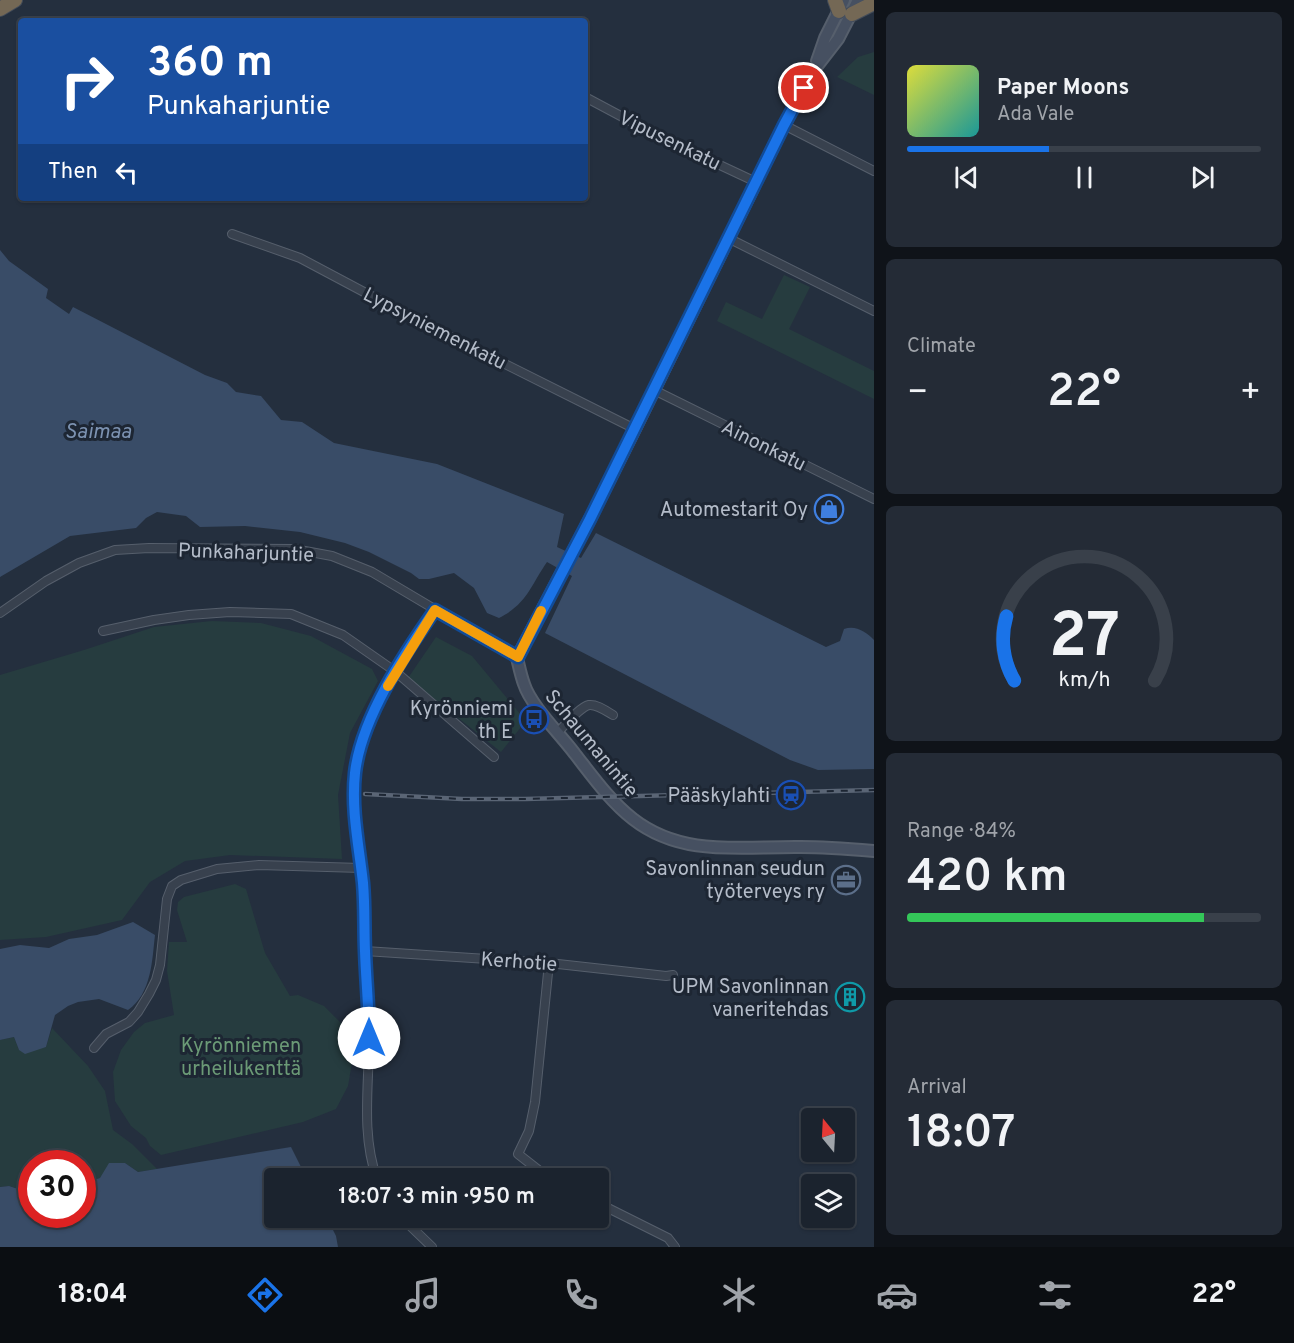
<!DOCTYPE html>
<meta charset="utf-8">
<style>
:root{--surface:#1b232e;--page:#242b36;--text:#f1f3f6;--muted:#a0a4aa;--line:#39404a;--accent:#1a73e8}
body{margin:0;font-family:Overpass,sans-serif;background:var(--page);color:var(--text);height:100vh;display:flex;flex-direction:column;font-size:22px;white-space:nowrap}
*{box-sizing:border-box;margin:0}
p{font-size:20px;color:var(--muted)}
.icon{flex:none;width:33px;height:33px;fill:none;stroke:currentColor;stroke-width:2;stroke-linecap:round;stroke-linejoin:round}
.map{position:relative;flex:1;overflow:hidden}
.side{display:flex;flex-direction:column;gap:12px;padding:12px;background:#0f1319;width:420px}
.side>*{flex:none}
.banner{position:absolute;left:18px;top:18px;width:570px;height:183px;border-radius:6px;box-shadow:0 2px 4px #0004,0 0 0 2px var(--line);background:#1a4fa0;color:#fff;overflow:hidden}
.needle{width:39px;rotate:342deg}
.buttons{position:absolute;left:801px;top:1108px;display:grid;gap:12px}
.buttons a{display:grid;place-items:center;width:54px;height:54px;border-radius:6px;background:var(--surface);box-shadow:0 2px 4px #0004,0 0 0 2px var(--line);font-size:30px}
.speed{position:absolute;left:18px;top:1150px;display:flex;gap:12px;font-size:30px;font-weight:700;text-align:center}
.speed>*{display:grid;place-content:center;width:78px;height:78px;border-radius:50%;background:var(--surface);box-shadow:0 2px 4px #0004,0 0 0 2px var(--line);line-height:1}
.speed .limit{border:9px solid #d22;background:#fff;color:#111}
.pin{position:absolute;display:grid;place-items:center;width:51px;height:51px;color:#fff;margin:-26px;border:3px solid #fff;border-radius:50%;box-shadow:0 2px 6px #0007}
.me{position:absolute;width:66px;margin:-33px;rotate:0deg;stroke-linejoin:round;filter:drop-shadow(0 0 4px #0008)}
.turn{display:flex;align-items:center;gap:21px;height:126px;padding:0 30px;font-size:27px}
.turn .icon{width:78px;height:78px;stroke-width:2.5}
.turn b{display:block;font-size:42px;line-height:51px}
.then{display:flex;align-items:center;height:57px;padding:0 30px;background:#0003;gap:12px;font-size:22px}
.big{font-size:45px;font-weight:600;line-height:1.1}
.side .widget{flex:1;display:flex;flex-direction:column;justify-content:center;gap:9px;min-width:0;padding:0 21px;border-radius:9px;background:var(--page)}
.side .dial{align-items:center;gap:0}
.dial svg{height:156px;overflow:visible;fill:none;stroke:var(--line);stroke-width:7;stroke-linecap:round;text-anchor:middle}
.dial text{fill:var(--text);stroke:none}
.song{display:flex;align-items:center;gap:18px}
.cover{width:72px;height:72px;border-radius:9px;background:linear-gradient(135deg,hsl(60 70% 55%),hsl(180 70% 35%))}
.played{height:6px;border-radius:3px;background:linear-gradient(90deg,var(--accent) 40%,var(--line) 40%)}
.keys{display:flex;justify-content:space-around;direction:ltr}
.heat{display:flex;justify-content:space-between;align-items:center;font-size:33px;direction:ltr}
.charge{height:9px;border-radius:4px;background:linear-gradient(90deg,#34c759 84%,var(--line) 0)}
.trip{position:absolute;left:264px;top:1168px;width:345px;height:60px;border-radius:6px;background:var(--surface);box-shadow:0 2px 4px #0004,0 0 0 2px var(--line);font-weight:600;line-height:60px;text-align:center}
.menu{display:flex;height:96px;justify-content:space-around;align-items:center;background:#0b0e12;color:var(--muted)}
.menu .icon{width:42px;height:42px}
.menu .on{color:var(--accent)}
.menu b{font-size:27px;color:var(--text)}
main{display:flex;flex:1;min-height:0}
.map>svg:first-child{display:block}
</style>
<main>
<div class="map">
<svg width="874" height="1247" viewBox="0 0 874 1247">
<rect width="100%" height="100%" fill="#242f3e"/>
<path fill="#263c3f" d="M 874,52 L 874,95 L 837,77 L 858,57 Z
M 784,275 L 810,287 L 789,329 L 874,371 L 874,399 L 717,321 L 726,302 L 762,319 Z
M 212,621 L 261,623 L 311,636 L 372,669 L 378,681 L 350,733 L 338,795 L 342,859 L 230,855 L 185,861 L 150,882 L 122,920 L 46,937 L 0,940 L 0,675 L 84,650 L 154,627 Z
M 436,637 L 472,656 L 526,721 L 501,752 L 408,678 Z
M 235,884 L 246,889 L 265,953 L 290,996 L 298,995 L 324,1006 L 344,1026 L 353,1057 L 348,1086 L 336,1109 L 303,1122 L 161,1155 L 150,1146 L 146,1138 L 131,1126 L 115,1101 L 113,1072 L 121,1050 L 134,1032 L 145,1023 L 174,1015 L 167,971 L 169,942 L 187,942 L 177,910 L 178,902 L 184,897 Z
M 52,1028 L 88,1066 L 105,1091 L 113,1130 L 132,1144 L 157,1169 L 138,1172 L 125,1163 L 100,1178 L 90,1181 L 83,1190 L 82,1164 L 32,1164 L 31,1186 L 18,1189 L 9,1186 L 0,1187 L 0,1040 L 14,1037 L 19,1050 L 46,1047 Z"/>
<path fill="#394c67" d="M 0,250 L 9,261 L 48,289 L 46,298 L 69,314 L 73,307 L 205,375 L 227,383 L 236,392 L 261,396 L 281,420 L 302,422 L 334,443 L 437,464 L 564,514 L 557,547 L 581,558 L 596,533 L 826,647 L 840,641 L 844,629 C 856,625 866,632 874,640 L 874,769 L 818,770 L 790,760 L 545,633 L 572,576 L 547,562 C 531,585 527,604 499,618 L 487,613 L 474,588 L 454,573 L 429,579 L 419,579 L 411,573 L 369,552 L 345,543 L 300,532 L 245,526 L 200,527 L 186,516 L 157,512 L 146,518 L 136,528 L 70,536 L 0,577 Z
M 133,922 L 155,935 C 152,960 152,993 128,1010 L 99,999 L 78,1002 L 68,1006 L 55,1015 L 46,1047 L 25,1054 L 19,1050 L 14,1037 L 0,1040 L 0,949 L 20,945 L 49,948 L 69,939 L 97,935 Z
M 291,1147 L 307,1179 L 274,1179 L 274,1218 L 327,1218 L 336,1236 L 338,1247 L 0,1247 L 0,1187 L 9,1186 L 18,1189 L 31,1186 L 32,1215 L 82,1215 L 83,1190 L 90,1181 L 100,1178 L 109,1163 L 125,1163 L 138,1172 Z"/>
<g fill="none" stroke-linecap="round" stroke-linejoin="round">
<g stroke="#565f6c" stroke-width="10">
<path id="street" d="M 585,97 L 660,137 L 756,182
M 784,125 L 874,171
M 232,234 L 300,258 L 411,317 L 635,429
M 728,238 L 874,311
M 654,390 L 874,499
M 0,613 L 46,581 L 79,563 L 115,550 L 149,548 L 294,549 L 332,556 L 372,572 L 517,658
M 103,631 L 154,620 L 189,615 L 230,612 L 291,614 L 343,635 L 396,672 L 494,757
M 558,732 C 565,725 580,707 589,705 C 597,704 606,711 613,715
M 365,951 L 549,963 L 666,976 L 673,975
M 549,963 L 535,1102 L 529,1131 L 518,1154 L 541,1172 L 553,1179
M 94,1048 L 106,1034 L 129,1022 L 138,1012 L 149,994 L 156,980 L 160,965 L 167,899 L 172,886 L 181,880 L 217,869 L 259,865 L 361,868
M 377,1179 C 362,1137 368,1092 369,1048 C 369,1017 367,985 365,953 C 365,940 366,926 365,912 C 363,868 349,815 356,772 C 364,714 402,657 435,610
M 598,1203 L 668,1238 L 675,1247
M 402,1218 L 432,1247"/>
</g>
<g stroke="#565f6c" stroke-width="14">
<path id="secondary" d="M 858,0 L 838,39 L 814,70 L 784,125 L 635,429 L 590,519 L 517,658 C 519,666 521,676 524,684 C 531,706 561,735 575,754 C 593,777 610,801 633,819 C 683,858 743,846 801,847 C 825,847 850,849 874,851
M 817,61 L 825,38 L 844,0"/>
</g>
<g stroke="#434c59" stroke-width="16">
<path id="highway" d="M 835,0 L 839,11
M 0,9 L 15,0
M 852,14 L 874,3"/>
</g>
<use href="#street" stroke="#38414e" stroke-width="8"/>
<use href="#secondary" stroke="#465061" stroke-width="10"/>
<use href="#highway" stroke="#746855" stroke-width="14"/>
<g stroke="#5a6575" stroke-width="4.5">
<path id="rail" d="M 365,794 L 462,799 L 525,799 L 874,790"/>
</g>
<use href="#rail" stroke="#1d2633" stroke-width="2" stroke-dasharray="7" stroke-linecap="butt"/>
</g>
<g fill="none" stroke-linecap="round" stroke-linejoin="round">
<g stroke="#114b97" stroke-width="15">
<path id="route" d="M 369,1038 C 369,1009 366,980 365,951 C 364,928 365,906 363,883 C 359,846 351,810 355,773 C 361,719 404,654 435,610 L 518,657 L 590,519 L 784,125 L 804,88"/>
</g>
<use href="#route" stroke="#1a73e8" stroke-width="10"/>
<path stroke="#f59e0b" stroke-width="10" d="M 388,686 L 435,610 L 518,657 L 541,611"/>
</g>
<defs>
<g id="shop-ring" transform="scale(1.5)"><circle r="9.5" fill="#1d2633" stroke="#3f7fe0" stroke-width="1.5"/><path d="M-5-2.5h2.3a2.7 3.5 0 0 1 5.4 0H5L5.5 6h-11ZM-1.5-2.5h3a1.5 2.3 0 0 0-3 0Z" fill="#3f7fe0"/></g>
<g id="bus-ring" transform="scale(1.5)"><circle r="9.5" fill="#1d2633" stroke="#1a4fb4" stroke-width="1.5"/><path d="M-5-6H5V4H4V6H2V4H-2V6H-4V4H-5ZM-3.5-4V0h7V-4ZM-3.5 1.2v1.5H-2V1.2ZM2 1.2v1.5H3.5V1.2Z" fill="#1a4fb4"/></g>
<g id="station-ring" transform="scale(1.5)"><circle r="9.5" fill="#1d2633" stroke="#1a4fb4" stroke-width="1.5"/><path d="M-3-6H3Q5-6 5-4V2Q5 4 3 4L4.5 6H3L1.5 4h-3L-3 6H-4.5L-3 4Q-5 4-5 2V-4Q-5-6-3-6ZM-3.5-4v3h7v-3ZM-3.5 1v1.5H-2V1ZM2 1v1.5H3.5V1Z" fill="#1a4fb4"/></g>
<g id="office-ring" transform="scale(1.5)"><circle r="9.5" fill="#1d2633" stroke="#5c6f8a" stroke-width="1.5"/><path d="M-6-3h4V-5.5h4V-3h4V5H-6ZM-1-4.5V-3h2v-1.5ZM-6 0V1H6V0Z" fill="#5c6f8a"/></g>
<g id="building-ring" transform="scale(1.5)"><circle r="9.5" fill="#1d2633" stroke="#0f9aa8" stroke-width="1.5"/><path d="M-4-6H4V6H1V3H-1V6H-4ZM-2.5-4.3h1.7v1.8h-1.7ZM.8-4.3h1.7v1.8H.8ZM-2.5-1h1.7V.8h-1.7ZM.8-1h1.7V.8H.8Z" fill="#0f9aa8"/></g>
</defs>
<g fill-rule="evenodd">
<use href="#shop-ring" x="829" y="509"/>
<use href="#bus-ring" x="534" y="719"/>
<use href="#station-ring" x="791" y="795"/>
<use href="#office-ring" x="846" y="880"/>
<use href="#building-ring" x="850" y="997"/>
</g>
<g text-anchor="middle" stroke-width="6" stroke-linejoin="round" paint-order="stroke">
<g font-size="20" fill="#b4bcc9" stroke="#1d2633">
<text transform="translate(670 140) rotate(26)" y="7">Vipusenkatu</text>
<text transform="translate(435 328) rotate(27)" y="7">Lypsyniemenkatu</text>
<text transform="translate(764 445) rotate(26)" y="7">Ainonkatu</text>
<text transform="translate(246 552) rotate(2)" y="7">Punkaharjuntie</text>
<text transform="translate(592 743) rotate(50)" y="7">Schaumanintie</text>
<text transform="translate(519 961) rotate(4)" y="7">Kerhotie</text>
</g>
<g font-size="20" fill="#b4bcc9" stroke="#1d2633" text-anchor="end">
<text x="808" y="516">Automestarit Oy</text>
<text x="513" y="715">Kyrönniemi<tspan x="513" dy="23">th E</tspan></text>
<text x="770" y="802">Pääskylahti</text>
<text x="825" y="875">Savonlinnan seudun<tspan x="825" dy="23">työterveys ry</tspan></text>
<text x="829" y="993">UPM Savonlinnan<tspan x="829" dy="23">vaneritehdas</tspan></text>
</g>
<g font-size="20" fill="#6b9a76" stroke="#1d2633">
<text x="241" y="1052">Kyrönniemen<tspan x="241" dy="23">urheilukenttä</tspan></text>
</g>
<g font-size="21" font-style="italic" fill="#7c92b1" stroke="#1d2633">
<text x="98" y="438">Saimaa</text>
</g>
</g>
</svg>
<div class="buttons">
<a><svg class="needle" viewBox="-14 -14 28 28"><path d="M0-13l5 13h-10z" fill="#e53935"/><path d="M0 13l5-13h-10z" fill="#a0a4aa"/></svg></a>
<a><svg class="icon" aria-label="layers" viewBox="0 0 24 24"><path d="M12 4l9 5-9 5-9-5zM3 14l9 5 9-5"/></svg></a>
</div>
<div class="speed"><div class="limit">30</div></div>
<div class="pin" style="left:804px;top:88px;background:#d93025"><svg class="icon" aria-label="arrive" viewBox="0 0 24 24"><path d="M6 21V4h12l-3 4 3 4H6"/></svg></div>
<svg class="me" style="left:369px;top:1038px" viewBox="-20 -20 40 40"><circle r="19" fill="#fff"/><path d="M0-13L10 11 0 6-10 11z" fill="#1a73e8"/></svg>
<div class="trip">18:07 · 3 min · 950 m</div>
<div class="banner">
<div class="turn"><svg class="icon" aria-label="right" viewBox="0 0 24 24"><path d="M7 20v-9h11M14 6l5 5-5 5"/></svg><div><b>360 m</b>Punkaharjuntie</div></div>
<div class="then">Then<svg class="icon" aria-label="left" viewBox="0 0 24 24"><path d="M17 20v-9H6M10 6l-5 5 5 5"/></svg></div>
</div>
</div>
<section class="side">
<div class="widget">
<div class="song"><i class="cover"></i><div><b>Paper Moons</b><p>Ada Vale</p></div></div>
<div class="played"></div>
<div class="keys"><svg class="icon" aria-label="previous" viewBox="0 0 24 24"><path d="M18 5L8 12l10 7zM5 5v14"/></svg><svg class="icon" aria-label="pause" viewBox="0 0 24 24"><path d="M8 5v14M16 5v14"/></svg><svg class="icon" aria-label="next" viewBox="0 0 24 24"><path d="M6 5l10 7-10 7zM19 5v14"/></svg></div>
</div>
<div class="widget"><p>Climate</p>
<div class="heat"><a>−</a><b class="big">22°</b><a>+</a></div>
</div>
<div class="widget dial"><svg viewBox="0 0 100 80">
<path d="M14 69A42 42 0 1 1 86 69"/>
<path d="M14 69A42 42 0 0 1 10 36" stroke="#1a73e8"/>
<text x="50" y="56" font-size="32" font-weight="700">27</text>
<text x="50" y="72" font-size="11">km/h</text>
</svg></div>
<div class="widget"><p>Range · 84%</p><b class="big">420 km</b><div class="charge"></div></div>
<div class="widget"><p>Arrival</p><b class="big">18:07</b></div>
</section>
</main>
<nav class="menu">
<b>18:04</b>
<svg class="icon on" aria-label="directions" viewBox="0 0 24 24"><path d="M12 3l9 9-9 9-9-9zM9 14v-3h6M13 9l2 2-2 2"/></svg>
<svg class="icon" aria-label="music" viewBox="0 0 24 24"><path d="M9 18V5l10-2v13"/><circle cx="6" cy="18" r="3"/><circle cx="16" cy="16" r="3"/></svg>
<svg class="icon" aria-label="phone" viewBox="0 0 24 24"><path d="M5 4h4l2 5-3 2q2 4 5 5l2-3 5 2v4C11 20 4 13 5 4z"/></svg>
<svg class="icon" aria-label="climate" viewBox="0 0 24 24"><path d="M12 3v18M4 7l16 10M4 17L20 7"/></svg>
<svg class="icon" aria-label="car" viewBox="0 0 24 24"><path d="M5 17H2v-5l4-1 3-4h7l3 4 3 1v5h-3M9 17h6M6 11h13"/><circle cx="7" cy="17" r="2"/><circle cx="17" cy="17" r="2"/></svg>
<svg class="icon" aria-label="filters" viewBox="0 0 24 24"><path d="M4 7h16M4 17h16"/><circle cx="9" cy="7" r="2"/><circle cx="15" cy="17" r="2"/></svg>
<b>22°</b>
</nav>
